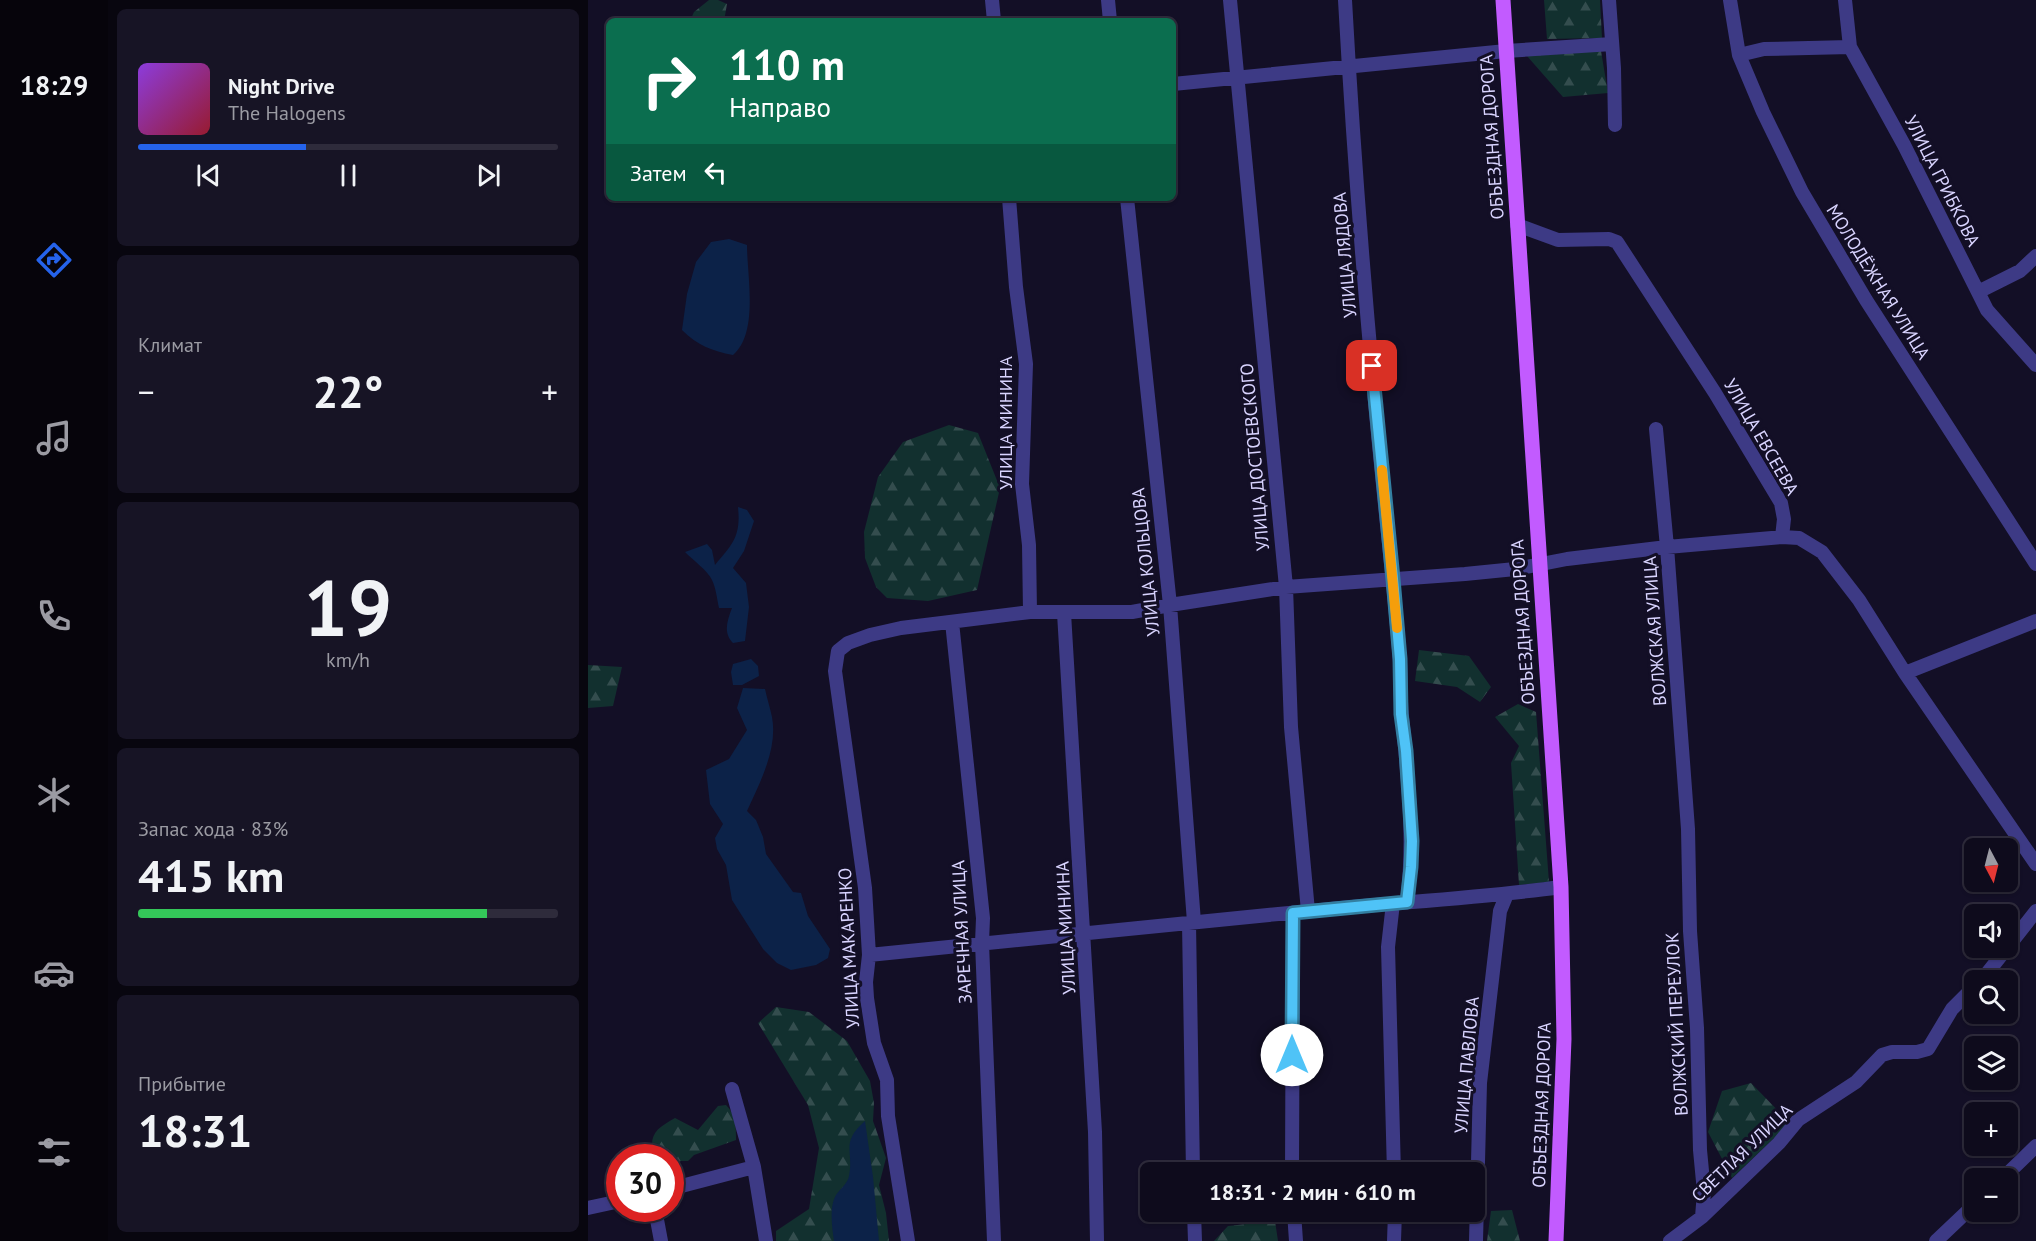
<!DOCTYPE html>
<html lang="ru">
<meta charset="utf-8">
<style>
:root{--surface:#0e0b1c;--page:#171425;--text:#f1f3f6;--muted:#9b9ba3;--line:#2e2b3b;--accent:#2563eb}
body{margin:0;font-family:"PT Sans",sans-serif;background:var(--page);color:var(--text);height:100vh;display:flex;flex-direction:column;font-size:22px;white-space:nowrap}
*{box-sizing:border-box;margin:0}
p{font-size:20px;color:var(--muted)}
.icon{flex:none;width:33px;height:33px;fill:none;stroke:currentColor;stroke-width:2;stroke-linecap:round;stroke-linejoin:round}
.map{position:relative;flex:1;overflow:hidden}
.sheet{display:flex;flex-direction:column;gap:9px;padding:9px;background:#08060f;width:480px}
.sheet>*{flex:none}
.hud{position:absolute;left:18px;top:18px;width:570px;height:183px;border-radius:9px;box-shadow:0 2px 4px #0004,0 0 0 2px var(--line);background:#0b6e4f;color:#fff;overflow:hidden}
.needle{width:39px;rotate:173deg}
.buttons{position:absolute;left:1376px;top:838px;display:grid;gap:12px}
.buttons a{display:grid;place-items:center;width:54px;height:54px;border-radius:9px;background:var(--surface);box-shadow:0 2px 4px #0004,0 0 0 2px var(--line);font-size:30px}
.speed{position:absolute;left:18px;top:1144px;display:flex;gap:12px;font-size:30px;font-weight:700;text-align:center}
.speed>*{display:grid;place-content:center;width:78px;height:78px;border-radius:50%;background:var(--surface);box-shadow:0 2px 4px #0004,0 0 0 2px var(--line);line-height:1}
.speed .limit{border:9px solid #d22;background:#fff;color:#111}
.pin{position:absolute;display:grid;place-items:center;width:51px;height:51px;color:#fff;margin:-26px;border-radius:12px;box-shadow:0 3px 9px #0006}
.me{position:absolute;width:66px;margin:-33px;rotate:0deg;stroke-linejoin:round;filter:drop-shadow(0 0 4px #0008)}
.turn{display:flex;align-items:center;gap:21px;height:126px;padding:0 24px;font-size:27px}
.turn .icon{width:78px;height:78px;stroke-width:2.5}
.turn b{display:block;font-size:42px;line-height:51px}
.then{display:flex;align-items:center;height:57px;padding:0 24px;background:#0003;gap:12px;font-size:22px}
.big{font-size:45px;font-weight:700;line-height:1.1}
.sheet .tile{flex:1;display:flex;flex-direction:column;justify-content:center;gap:9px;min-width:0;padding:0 21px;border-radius:9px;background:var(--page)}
.sheet .dial{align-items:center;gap:0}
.dial b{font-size:78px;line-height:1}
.song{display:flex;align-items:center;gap:18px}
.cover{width:72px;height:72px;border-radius:9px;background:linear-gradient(135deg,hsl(270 70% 55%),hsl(350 70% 35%))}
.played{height:6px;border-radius:3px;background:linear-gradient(90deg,var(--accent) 40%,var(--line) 40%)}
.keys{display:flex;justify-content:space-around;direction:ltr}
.heat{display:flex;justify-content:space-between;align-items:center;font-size:33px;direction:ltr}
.charge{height:9px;border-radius:4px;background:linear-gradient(90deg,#34c759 83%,var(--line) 0)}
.trip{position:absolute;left:552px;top:1162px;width:345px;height:60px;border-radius:9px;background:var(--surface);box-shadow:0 2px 4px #0004,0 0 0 2px var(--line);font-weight:700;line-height:60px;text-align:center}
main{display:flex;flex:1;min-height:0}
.tab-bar{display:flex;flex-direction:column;width:108px;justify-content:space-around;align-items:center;background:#06040b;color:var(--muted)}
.tab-bar .icon{width:42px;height:42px}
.tab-bar .selected{color:var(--accent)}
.tab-bar b{font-size:27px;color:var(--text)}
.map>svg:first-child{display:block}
</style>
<main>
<nav class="tab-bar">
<b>18:29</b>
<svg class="icon selected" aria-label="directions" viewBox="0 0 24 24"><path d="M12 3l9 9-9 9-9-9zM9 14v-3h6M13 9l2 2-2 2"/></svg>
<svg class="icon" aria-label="music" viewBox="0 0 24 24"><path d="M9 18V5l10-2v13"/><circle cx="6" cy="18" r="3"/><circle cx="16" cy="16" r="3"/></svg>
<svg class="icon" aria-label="phone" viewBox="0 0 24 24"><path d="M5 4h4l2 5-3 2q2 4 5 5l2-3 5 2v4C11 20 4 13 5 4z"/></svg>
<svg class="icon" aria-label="climate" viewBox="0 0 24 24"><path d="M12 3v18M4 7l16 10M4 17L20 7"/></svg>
<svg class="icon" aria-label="car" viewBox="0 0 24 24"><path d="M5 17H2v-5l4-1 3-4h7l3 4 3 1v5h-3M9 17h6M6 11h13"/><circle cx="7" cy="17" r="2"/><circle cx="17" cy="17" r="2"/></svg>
<svg class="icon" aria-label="filters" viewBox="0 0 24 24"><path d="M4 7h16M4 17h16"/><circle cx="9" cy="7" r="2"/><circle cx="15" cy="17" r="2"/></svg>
</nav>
<section class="sheet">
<div class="tile">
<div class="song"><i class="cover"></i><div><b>Night Drive</b><p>The Halogens</p></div></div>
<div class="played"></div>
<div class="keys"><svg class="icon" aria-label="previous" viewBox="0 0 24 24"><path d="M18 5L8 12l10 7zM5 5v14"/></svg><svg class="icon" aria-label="pause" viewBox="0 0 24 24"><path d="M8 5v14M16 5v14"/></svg><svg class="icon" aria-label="next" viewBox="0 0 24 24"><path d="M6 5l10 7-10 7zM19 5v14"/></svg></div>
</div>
<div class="tile"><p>Климат</p>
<div class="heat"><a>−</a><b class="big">22°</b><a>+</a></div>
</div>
<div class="tile dial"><b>19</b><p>km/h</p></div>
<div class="tile"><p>Запас хода · 83%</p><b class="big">415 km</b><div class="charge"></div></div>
<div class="tile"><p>Прибытие</p><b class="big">18:31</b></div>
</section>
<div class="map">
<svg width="1448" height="1241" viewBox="0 0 1448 1241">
<defs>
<pattern id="forest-firs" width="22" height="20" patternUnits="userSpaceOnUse" patternTransform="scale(1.5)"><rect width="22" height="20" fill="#12302f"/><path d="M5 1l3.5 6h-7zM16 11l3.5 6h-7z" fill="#344d4e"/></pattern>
</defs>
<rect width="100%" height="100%" fill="#130f26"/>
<path fill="url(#forest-firs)" d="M 121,0 L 130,0 L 139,4 L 136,21 L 102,21 L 106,12 Z
M 956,0 L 1012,0 L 1014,38 L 959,39 Z
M 1013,51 L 1020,93 L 975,97 L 939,56 Z
M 361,425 L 390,433 L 412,488 L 389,590 L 340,601 L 299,598 L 288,587 L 277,558 L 276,532 L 290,477 L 315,442 Z
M 831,650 L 881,656 L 903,687 L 892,702 L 869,687 L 827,681 Z
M 0,665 L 34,667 L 25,706 L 0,708 Z
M 930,704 L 948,712 L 961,882 L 931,885 L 923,763 L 931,746 L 907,717 Z
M 188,1007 L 221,1012 L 259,1041 L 282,1081 L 286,1103 L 285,1121 L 298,1158 L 291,1185 L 298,1213 L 301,1241 L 188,1241 L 188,1231 L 221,1209 L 231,1148 L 220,1105 L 170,1023 Z
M 1163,1083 L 1202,1123 L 1144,1178 L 1120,1132 L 1134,1091 Z
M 138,1105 C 148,1115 148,1126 148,1140 L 106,1155 L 100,1161 L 93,1161 L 83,1165 L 82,1158 L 66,1158 C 60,1134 68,1129 87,1118 L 110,1130 L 130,1106 Z
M 924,1210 L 932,1241 L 899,1241 L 903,1211 Z
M 687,1221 L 690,1241 L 626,1241 L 640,1226 Z"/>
<path fill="#0c2248" d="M 141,239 L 159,245 C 159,276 171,333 145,355 C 124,351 109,345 94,330 L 99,294 L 108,262 L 123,242 Z
M 150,507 L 159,510 L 166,521 L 156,551 L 145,568 L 158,583 L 161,607 L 157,641 L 145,643 C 135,633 139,621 144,608 L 131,608 C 129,599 128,588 124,580 C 120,571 105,560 97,552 L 119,544 L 124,550 L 127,565 C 145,544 153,536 150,507 Z
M 163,659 L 170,666 L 171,676 L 154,685 L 145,685 L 143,672 L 145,664 Z
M 155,688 L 177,689 C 179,698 182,708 184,717 C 190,749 172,782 159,811 L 168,820 L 175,837 L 178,854 L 205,892 L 213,893 L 220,916 L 242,949 L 240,958 L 228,965 L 203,970 L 189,963 L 175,949 L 144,900 L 138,865 L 129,849 L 127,838 L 135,824 L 122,804 L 118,770 L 141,759 L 159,730 L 149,708 Z
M 277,1121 L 285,1177 L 291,1241 L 246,1241 C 244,1227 241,1207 248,1195 C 252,1189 260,1183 261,1176 C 266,1150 252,1143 277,1121 Z"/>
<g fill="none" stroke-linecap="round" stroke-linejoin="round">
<path stroke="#3d3a85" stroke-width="14" d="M 404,0 L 406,21
M 520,0 L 522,21
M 642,0 L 698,587 L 703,727 L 720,911
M 757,0 C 767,181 782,363 801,544 C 805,583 809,622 812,662 C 813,680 812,698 814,716 C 820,778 827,840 819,902
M 1021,0 L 1026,68 L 1027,125
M 1142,0 L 1151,55 L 1175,112 L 1214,192 L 1278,300 L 1448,564
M 1257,0 L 1262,47 L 1316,145 L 1390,292 L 1399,310 L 1448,365
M 1151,55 L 1176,49 L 1262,47
M 585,84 L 918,51 L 1024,44
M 421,198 L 428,287 L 438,364 L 434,484 L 441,545 L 442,612
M 539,198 L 582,605 L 606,922
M 929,225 L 970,240 L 1021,239 L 1029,242 L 1127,393 L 1193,503 L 1196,519 L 1194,537 L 1211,538 L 1234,552 L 1271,600 L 1317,673 L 1448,864
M 1390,292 L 1432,271 L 1448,256
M 1068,429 L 1079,547 L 1100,829 L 1102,931 L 1109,1028 L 1112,1150 L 1116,1192 L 1114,1217
M 476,613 L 507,1132 L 509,1241
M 364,622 L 395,918 L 394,943 L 406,1241
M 1317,673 L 1448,621
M 805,903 L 800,947 L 806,1173
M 601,923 L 605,1173
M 281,955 C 431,939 582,924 733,910 C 813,902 894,898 973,887
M 1393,981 L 1448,911
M 144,1089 L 166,1167 L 178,1241
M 704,1173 L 705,913
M 1414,1179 L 1448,1146
M 82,1189 L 166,1167
M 0,1208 L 32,1201
M 67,1209 L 73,1241
M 606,1212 L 607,1241
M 706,1212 L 708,1241
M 320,1241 L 300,1116 L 299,1080 L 286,1043 L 279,998 L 278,982 L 281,955 L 277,888 L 247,671 L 250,651 L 260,643 L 282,635 L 313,628 L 442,612 L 544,612 L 582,605 L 698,587 L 877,574 L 927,569 L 979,559 L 1079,547 L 1194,537
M 806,1241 L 807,1212
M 888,1241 L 892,1083 L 912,911 L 919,894
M 1082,1241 L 1114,1217 L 1191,1143 L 1210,1120 L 1268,1082 L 1294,1055 L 1304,1052 L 1329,1052 L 1340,1049 L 1364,1009 L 1386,987
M 1348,1241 L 1386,1205"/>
<path stroke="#c25bff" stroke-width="15" d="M 915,0 L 973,887 L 976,1039 L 968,1241"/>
</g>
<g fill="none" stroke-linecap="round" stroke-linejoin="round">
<g stroke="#337fa1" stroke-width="15">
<path id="route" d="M 704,1055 L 705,913 L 819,902 L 823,867 L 824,841 L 818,751 L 813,714 L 812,659 L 805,579 L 784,366"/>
</g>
<use href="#route" stroke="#4fc3f7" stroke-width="10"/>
<path stroke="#f59e0b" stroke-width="10" d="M 794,470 L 809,628"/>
</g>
<g text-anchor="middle" stroke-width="6" stroke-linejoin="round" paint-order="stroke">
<g font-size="18" fill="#d9d4ff" stroke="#130f26">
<text transform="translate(904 137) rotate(-94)" y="6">ОБЪЕЗДНАЯ ДОРОГА</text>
<text transform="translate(1354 181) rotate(63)" y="6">УЛИЦА ГРИБКОВА</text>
<text transform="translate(757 255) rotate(-95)" y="6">УЛИЦА ЛЯДОВА</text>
<text transform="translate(1290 282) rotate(58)" y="6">МОЛОДЁЖНАЯ УЛИЦА</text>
<text transform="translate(418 423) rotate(-90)" y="6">УЛИЦА МИНИНА</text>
<text transform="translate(1173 437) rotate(60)" y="6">УЛИЦА ЕВСЕЕВА</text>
<text transform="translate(667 457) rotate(-95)" y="6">УЛИЦА ДОСТОЕВСКОГО</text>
<text transform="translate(558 562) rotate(-96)" y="6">УЛИЦА КОЛЬЦОВА</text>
<text transform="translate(935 622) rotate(-94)" y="6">ОБЪЕЗДНАЯ ДОРОГА</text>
<text transform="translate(1067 631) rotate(-94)" y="6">ВОЛЖСКАЯ УЛИЦА</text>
<text transform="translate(478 928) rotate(-93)" y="6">УЛИЦА МИНИНА</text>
<text transform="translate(374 932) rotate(-93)" y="6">ЗАРЕЧНАЯ УЛИЦА</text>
<text transform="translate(261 948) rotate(-93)" y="6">УЛИЦА МАКАРЕНКО</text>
<text transform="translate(1089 1024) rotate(-93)" y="6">ВОЛЖСКИЙ ПЕРЕУЛОК</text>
<text transform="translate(879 1065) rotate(-85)" y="6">УЛИЦА ПАВЛОВА</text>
<text transform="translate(954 1105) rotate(-88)" y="6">ОБЪЕЗДНАЯ ДОРОГА</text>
<text transform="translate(1154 1153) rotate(-44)" y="6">СВЕТЛАЯ УЛИЦА</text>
</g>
</g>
</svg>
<div class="buttons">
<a><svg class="needle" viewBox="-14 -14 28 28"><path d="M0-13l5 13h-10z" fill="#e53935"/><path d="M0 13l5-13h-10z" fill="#9b9ba3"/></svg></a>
<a><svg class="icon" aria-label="sound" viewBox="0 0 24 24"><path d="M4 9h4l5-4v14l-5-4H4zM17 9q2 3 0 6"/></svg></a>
<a><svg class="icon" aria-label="search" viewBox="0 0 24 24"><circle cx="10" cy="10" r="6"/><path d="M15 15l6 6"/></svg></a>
<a><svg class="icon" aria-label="layers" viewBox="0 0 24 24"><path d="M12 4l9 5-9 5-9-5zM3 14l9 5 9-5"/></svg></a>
<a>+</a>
<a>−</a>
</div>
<div class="speed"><div class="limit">30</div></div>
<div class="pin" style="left:784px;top:366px;background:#d93025"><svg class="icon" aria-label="arrive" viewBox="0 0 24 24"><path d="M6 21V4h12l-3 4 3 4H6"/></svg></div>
<svg class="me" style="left:704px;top:1055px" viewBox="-20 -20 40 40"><circle r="19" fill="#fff"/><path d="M0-13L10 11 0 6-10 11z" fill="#4fc3f7"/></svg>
<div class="trip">18:31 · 2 мин · 610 m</div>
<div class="hud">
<div class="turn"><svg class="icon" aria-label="right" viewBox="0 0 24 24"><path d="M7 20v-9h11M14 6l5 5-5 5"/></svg><div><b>110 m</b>Направо</div></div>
<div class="then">Затем<svg class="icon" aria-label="left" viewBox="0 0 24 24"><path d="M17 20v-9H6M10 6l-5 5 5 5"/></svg></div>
</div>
</div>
</main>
